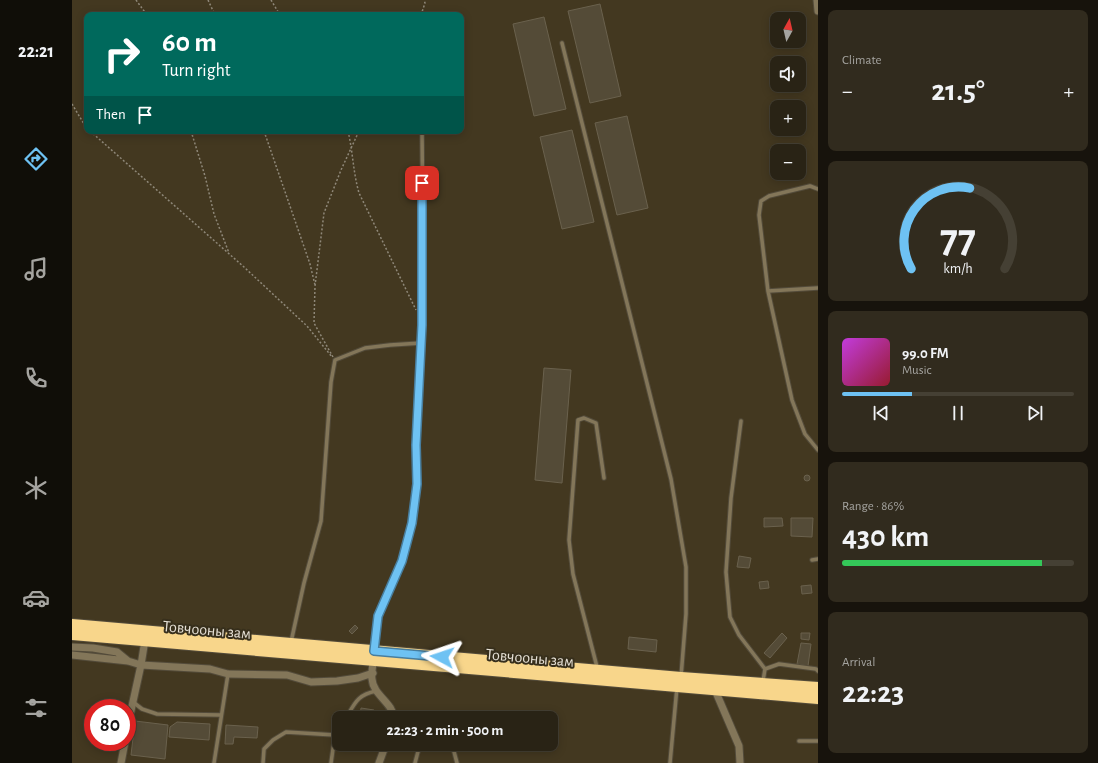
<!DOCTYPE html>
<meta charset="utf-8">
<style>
:root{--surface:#292315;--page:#312b1e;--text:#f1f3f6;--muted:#a5a4a0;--line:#454034;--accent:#6ec2f3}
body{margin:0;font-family:"Alegreya Sans",sans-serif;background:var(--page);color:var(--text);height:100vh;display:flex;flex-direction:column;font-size:15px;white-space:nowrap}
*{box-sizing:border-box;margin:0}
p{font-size:13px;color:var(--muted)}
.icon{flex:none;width:22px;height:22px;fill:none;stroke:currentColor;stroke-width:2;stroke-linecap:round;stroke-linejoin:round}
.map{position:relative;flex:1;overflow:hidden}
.sheet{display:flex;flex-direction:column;gap:10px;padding:10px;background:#17130c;width:280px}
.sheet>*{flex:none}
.hud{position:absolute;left:12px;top:12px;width:380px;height:122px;border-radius:8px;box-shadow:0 2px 10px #0003,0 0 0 1px var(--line);background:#00695c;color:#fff;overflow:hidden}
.needle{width:26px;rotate:8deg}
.controls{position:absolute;left:698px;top:12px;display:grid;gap:8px}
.controls a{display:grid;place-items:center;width:36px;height:36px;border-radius:8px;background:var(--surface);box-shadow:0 2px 10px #0003,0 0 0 1px var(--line);font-size:20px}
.speed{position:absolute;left:12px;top:699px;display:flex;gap:8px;font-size:20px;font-weight:700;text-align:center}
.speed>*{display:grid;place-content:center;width:52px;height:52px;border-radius:50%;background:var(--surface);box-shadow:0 2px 10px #0003,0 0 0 1px var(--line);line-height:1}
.speed .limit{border:6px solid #d22;background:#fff;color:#111}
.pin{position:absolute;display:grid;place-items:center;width:34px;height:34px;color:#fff;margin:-17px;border-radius:8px;box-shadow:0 2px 6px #0006}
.me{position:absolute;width:44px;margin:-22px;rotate:275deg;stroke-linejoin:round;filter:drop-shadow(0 0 3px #0008)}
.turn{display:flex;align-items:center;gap:14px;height:84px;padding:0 12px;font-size:18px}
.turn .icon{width:52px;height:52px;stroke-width:2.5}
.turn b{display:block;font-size:28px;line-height:34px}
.then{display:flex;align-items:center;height:38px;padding:0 12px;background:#0003;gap:8px;font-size:15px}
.big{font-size:30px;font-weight:700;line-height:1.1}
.sheet .widget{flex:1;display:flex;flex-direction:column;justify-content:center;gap:6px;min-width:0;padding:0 14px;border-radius:8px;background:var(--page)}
.sheet .dial{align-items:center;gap:0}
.dial svg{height:104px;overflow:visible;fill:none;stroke:var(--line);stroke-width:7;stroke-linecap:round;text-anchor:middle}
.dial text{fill:var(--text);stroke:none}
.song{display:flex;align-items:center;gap:12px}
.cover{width:48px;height:48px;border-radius:6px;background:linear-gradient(135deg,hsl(290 70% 55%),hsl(350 70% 35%))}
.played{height:4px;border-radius:2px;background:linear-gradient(90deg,var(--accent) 30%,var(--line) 30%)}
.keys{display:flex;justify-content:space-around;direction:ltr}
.heat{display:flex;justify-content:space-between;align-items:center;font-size:22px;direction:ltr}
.charge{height:6px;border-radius:3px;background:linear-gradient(90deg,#34c759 86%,var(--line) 0)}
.trip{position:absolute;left:260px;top:711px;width:226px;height:40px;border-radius:8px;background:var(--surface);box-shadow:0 2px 10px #0003,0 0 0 1px var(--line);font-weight:700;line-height:40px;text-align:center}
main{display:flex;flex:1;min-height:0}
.dock{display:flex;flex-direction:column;width:72px;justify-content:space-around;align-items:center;background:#100e08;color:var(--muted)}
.dock .icon{width:28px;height:28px}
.dock .active{color:var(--accent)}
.dock b{font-size:18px;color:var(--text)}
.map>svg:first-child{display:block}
</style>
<main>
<nav class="dock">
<b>22:21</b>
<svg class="icon active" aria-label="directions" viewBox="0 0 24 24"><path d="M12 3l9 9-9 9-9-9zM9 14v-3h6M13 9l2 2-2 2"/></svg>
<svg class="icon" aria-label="music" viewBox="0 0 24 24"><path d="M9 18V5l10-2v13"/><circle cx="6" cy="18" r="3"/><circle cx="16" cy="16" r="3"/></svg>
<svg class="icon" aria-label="phone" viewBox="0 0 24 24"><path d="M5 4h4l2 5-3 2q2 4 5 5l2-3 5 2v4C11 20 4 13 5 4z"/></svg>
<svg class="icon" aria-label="climate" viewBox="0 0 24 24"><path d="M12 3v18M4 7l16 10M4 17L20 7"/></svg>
<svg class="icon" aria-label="car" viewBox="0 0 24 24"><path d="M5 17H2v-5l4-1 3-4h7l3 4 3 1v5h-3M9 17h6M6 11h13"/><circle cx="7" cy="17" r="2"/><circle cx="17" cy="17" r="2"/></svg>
<svg class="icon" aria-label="filters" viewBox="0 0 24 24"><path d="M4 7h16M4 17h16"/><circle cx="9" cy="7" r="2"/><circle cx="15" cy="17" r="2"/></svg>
</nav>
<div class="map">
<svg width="746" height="763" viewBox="0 0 746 763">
<rect width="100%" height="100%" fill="#372f1c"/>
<path fill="#433820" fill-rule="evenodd" d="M 0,0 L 746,0 L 746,763 L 0,763 ZM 15,15 L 389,15 L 389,131 L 15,131 ZM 705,19 L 727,19 L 727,41 L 705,41 ZM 705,63 L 727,63 L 727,85 L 705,85 ZM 705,107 L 727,107 L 727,129 L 705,129 ZM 705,151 L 727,151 L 727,173 L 705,173 ZM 21,708 L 55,708 L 55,742 L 21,742 ZM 267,718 L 479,718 L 479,744 L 267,744 Z"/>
<path fill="#544b37" stroke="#6a614d" d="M 528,4 L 549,96 L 518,103 L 496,11 Z
M 472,17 L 494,109 L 462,116 L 441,24 Z
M 555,116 L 576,208 L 545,215 L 523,123 Z
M 500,130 L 522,222 L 490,229 L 468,137 Z
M 472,368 L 499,370 L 490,483 L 463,480 Z
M732 478a3 3 0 1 1 6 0a3 3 0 1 1-6 0Z
M 692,518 L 710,518 L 711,526 L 692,527 Z
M 719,518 L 741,518 L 740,537 L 719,536 Z
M 667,556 L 679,558 L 677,568 L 665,567 Z
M 696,581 L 697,588 L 688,589 L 687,582 Z
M 739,585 L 740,593 L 730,594 L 729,586 Z
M 283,625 L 286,628 L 280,634 L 277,631 Z
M 710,633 L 715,638 L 698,658 L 692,653 Z
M 729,633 L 738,633 L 737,640 L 729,639 Z
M 557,637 L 585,640 L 584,652 L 556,649 Z
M 729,643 L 739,644 L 736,666 L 725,664 Z
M 289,708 L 302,710 L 301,718 L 288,718 Z
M 63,721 L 96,725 L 93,759 L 59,755 Z
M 105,722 L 138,724 L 137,740 L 97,737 L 98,727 Z
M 154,725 L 186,727 L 185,738 L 162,737 L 161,744 L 153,744 Z"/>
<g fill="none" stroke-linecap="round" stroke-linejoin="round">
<g stroke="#534b3a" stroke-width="5.5">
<path id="lane" d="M 490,43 L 599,479 L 614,567 L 614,614 L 609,677
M 746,189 L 738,186 L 697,196 L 689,201 L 687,215 L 696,291 L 720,400 L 733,434 L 746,450
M 696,291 L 746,288
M 669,421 L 659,498 L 654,572 L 658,617 L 667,635 L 693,669
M 740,560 L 746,559
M 219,642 L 232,583 L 249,521 L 259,382 L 263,360 L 293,348 L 318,345 L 349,343
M 303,649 L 307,616 L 330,561 L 340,523 L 345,484 L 344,445 L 350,325 L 351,243 L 350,131
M 525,667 L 501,574 L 497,540 L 506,420 L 512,418 L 524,423 L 532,478
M 691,681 L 693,669 L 707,664 L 744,669 L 746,671
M 61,702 L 70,709 L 85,714 L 149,715
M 274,718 C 283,703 285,695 304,691
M 727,741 L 746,741
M 380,744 L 385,763
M 142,763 L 156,674
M 191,763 L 192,749 L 201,740 L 214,732 L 263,735
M 259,763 L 263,735 L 267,728
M 343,763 L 348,744
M 598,763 L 605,687"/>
</g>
<g stroke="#534b3a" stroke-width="9">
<path id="street" d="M 745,0 L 746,11
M 0,647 L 21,648 L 45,652 L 56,661
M 0,655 L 56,661 L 69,665 L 138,669 L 156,674 L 215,675 L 239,682 L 265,681 L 286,678 L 301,673
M 302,657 C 301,664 299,673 300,679 C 301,695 321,703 322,718
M 643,690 L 667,746 L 668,763
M 55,729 L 69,665 L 73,640
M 49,763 L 53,742
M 307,763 L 314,744"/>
</g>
<g stroke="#534b3a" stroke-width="14">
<path id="highway" d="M 0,625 L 609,678 L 746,688
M 0,634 L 746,698"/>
</g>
<path stroke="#8f8879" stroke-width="1.5" stroke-dasharray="2 2" stroke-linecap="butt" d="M 64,0 L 75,15
M 136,0 L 143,15
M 199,0 L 208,15
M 349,15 L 353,3 L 352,0
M 0,104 L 15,129
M 18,131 L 172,267 L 235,326 L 260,357
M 119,131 L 133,176 L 142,214 L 157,253
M 192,131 L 238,264 L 243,285
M 276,131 C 281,152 281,172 287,193 L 344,310
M 261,357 L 242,323 L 243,286 L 252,213 L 269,170 L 287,131"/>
<use href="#lane" stroke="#837659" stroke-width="3.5"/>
<use href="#street" stroke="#837659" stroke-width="7"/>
<use href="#highway" stroke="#f8d68b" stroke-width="12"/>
</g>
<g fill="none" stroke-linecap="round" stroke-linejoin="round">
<g stroke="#487e9e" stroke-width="10">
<path id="route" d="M 350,183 L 350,325 L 344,445 L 345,484 L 340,523 L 330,561 L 306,616 L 302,651 L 370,657"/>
</g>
<use href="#route" stroke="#6ec2f3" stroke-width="7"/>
</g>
<g text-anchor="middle" stroke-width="4" stroke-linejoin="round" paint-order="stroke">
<g font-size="16" fill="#e6e0d5" stroke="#372f1c">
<text transform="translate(135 629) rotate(5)" y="6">Товчооны зам</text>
<text transform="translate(458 657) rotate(5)" y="6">Товчооны зам</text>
</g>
</g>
</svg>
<div class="controls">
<a><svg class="needle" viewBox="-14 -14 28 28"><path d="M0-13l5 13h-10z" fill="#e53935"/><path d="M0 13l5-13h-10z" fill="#a5a4a0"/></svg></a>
<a><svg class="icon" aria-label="sound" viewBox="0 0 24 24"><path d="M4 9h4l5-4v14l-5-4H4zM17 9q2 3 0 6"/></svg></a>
<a>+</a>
<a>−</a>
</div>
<div class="speed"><div class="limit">80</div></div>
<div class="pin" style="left:350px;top:183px;background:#d93025"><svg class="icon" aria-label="arrive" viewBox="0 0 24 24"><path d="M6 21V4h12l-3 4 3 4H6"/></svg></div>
<svg class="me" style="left:370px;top:657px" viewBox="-20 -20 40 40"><path d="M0-17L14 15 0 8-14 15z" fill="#6ec2f3" stroke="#fff" stroke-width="4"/></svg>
<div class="trip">22:23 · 2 min · 500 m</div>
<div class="hud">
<div class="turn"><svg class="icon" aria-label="right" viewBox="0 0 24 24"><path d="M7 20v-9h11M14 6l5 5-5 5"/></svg><div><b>60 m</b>Turn right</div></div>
<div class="then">Then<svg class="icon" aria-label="arrive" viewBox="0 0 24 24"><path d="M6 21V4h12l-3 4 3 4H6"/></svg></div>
</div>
</div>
<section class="sheet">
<div class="widget"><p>Climate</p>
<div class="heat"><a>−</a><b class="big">21.5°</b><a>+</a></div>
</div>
<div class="widget dial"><svg viewBox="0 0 100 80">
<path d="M14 69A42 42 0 1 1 86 69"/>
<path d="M14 69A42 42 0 0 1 59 7" stroke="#6ec2f3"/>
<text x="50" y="56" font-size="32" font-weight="700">77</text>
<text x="50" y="72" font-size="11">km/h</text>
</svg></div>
<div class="widget">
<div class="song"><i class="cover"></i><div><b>99.0 FM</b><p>Music</p></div></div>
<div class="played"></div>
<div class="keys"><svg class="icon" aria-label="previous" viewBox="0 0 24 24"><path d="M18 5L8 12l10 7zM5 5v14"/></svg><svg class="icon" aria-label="pause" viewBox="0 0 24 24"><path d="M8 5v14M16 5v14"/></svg><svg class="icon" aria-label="next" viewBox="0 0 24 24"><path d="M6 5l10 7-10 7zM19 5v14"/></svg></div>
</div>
<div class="widget"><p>Range · 86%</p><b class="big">430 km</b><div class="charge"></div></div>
<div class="widget"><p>Arrival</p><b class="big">22:23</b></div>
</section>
</main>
